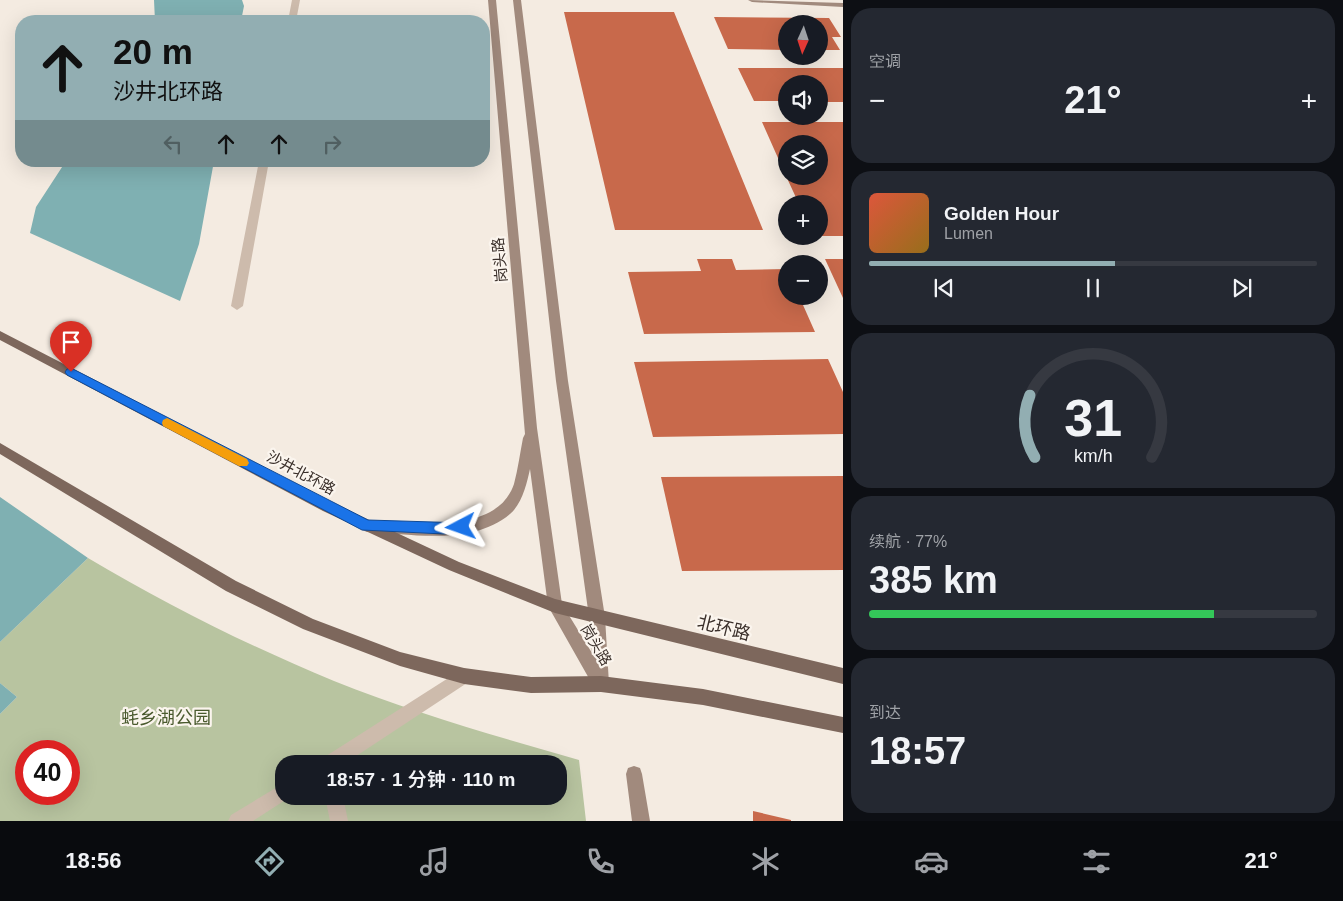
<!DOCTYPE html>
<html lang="zh">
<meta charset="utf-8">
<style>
:root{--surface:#171b24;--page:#242831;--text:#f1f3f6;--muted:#9ea1a6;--line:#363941;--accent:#92aeb2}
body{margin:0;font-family:Arial,"Noto Sans SC",sans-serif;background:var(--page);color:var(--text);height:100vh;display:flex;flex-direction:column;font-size:19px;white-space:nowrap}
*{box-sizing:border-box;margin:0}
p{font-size:16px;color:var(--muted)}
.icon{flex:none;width:28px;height:28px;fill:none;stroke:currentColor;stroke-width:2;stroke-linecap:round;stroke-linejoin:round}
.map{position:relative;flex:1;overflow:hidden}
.panel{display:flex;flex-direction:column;gap:8px;padding:8px;background:#0d0f14;width:500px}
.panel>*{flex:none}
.top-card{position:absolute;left:15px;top:15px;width:475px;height:152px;border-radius:20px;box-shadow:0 5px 20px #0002;background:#92aeb2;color:#111;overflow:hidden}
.needle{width:32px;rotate:183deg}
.tools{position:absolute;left:778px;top:15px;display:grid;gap:10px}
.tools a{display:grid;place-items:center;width:50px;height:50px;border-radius:50%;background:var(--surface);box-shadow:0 5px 20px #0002;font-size:25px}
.speed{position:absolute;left:15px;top:740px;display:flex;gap:10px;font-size:25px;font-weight:700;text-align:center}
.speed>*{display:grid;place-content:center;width:65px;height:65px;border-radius:50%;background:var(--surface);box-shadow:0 5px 20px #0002;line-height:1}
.speed .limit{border:8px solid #d22;background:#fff;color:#111}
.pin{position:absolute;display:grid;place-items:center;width:42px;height:42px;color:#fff;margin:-51px -21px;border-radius:50% 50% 50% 0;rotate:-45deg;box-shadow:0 0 5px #0007}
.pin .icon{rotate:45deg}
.me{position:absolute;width:55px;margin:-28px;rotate:266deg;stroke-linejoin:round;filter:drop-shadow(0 0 4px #0008)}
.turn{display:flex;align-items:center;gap:18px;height:105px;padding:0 15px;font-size:22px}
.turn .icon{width:65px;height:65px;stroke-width:2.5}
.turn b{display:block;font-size:35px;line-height:42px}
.lanes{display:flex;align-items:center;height:48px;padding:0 15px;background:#0003;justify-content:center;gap:25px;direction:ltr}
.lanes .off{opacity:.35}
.big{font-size:38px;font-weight:600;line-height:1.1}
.panel .card{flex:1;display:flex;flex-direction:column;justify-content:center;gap:8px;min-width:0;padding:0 18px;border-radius:20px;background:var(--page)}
.panel .dial{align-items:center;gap:0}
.dial svg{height:130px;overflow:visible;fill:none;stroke:var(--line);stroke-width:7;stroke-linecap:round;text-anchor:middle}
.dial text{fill:var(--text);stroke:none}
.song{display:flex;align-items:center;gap:15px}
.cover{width:60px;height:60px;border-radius:8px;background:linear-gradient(135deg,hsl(10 70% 55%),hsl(40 70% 35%))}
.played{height:5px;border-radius:2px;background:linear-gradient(90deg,var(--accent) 55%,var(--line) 55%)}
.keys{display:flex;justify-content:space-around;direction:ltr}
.heat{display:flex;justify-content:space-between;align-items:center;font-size:28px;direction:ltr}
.charge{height:8px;border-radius:4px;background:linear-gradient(90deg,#34c759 77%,var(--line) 0)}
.trip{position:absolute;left:275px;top:755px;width:292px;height:50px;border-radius:20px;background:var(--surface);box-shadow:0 5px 20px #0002;font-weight:600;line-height:50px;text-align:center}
.tab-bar{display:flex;height:80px;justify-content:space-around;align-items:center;background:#090b0e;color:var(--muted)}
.tab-bar .icon{width:35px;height:35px}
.tab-bar .selected{color:var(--accent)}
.tab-bar b{font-size:22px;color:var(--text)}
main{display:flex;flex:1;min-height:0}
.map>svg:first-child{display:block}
</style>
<main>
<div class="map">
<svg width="843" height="821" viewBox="0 0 843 821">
<rect width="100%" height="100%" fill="#f4ebe1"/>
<path fill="#b8c4a0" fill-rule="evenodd" d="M 88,558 C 167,605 249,646 334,681 C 414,713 496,736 579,760 L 586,821 L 0,821 L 0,714 L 17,697 L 0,683 L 0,642 ZM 26,751 L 69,751 L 69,794 L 26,794 ZM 284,764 L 559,764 L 559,796 L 284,796 Z"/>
<path fill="#7fb0b2" d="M 154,0 L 242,0 L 244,6 L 241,21 L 155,21 Z
M 66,161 L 214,161 L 199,244 L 180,301 L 30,233 L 36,207 Z
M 0,497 L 88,558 L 0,642 Z
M 0,683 L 17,697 L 0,714 Z"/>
<path fill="#c8694b" d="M 564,12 L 674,12 L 763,230 L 615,230 Z
M 714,17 L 829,18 L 841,37 L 832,37 L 840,50 L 819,50 L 819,24 L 786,24 L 786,50 L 728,49 Z
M 738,68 L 843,68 L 843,102 L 819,102 L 819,84 L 786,84 L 786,101 L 754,101 Z
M 762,122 L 843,122 L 843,236 L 819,236 L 819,204 L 799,204 L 786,176 L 819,176 L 819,144 L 786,144 L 786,176 Z
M 697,259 L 732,259 L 736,270 L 786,269 L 786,296 L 799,296 L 815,332 L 644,334 L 628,272 L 701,271 Z
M 825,259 L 843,259 L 843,298 Z
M 828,359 L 843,392 L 843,434 L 653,437 L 634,362 Z
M 843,476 L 843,570 L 682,571 L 661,477 Z
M 753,811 L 791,820 L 791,821 L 753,821 Z"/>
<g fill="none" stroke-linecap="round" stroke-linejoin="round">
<path fill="#cdbbac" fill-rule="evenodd" d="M 292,0 L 300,0 L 296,21 L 288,21 Z
M 259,161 L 269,161 L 243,306 L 237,310 L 231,306 Z"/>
<path fill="#cdbbac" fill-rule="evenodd" d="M 464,668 L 470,671 L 472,676 L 470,681 L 344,764 L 321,764 L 323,758 Z
M 284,783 L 284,796 L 290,797 L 253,821 L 228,821 L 231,815 Z
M 325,796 L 343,796 L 348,821 L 330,821 Z"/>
<path fill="#a18a7d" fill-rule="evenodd" d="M 488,0 L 496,0 L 537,428 L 562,604 L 592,653 L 589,617 L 556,381 L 513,0 L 521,0 L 568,381 L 605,617 L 609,684 L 607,689 L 601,692 L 595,689 L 548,606 L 530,469 C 527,483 522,504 510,514 C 472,546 413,534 367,532 L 362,530 L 360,526 L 362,522 L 367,520 C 410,522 496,537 514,484 C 518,469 520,453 523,438 L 525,434 Z
M 748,0 L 843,3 L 843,7 L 752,2 Z
M 634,766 L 640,768 L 642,774 L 650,821 L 632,821 L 626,774 L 628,768 Z"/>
<path fill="#7d675c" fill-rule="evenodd" d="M 0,331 L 333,503 L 459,562 L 555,599 L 843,668 L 843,684 L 555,613 L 449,570 L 323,511 L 0,340 Z
M 0,443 L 236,581 L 313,619 L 400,652 L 464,668 L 531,677 L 601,676 L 703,689 L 843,717 L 843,733 L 703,705 L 601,692 L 531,693 L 464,684 L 400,666 L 303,629 L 226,591 L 0,454 Z"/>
</g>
<path fill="#1a73e8" stroke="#114b97" d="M 71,368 L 368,520 L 466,523 L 468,527 L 466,531 L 444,534 L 362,530 L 67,375 L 65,372 L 67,369 Z"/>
<path fill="#f59e0b" d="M 167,418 L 247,459 L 249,463 L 247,466 L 239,466 L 163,426 L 162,423 L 163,420 Z"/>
<g text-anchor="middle" stroke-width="4.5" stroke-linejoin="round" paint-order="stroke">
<g font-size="15" fill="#3b302b" stroke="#fbf5ee">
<text transform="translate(500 260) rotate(-95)" y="5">岗头路</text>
<text transform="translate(301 473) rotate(28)" y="5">沙井北环路</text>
<text transform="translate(596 645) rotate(59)" y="5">岗头路</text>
</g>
<g font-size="18" fill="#3b302b" stroke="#fbf5ee">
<text transform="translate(724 628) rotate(14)" y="6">北环路</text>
</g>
<g font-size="18" fill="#4a5a2e" stroke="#fbf5ee">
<text x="166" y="724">蚝乡湖公园</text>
</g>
</g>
</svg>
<div class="tools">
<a><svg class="needle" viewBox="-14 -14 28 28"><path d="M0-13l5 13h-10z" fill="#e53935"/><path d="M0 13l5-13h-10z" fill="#9ea1a6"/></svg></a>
<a><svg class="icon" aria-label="sound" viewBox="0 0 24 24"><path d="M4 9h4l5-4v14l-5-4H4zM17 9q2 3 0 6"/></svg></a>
<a><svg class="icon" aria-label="layers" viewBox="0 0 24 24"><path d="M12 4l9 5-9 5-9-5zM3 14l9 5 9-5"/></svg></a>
<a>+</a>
<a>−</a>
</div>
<div class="speed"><div class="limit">40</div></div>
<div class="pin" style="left:71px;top:372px;background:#d93025"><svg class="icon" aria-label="arrive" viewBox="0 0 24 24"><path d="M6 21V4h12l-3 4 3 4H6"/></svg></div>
<svg class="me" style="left:461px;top:527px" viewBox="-20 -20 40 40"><path d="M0-17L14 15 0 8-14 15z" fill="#1a73e8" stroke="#fff" stroke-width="4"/></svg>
<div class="trip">18:57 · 1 分钟 · 110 m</div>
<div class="top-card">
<div class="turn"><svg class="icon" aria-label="ahead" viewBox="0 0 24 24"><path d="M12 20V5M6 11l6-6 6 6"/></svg><div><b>20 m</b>沙井北环路</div></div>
<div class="lanes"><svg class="icon off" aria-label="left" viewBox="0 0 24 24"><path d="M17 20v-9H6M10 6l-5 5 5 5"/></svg><svg class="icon" aria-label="ahead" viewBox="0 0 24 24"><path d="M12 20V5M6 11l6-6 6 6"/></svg><svg class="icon" aria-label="ahead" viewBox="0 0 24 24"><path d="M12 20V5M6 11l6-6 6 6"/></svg><svg class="icon off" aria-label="right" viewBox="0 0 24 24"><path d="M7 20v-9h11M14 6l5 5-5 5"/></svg></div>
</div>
</div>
<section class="panel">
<div class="card"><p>空调</p>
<div class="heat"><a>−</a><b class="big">21°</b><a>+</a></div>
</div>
<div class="card">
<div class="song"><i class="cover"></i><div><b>Golden Hour</b><p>Lumen</p></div></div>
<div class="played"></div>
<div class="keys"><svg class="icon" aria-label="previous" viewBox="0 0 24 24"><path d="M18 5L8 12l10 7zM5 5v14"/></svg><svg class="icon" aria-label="pause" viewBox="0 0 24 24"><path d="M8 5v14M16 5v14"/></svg><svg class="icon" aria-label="next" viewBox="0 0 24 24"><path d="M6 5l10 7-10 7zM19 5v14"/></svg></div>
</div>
<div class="card dial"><svg viewBox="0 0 100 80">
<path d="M14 69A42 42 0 1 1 86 69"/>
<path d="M14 69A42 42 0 0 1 11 31" stroke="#92aeb2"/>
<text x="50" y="56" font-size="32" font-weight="700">31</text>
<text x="50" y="72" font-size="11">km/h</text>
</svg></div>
<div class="card"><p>续航 · 77%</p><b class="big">385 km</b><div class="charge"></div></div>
<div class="card"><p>到达</p><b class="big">18:57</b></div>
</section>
</main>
<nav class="tab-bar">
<b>18:56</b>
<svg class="icon selected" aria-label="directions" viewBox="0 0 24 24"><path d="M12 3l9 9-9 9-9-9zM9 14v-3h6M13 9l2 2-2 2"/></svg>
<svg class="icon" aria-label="music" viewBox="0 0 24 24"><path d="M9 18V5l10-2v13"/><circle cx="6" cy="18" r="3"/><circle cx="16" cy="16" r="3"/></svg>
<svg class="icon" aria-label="phone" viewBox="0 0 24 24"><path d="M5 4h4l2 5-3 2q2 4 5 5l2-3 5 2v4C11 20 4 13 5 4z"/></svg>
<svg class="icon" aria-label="climate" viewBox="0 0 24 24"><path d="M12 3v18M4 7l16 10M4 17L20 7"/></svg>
<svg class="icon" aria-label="car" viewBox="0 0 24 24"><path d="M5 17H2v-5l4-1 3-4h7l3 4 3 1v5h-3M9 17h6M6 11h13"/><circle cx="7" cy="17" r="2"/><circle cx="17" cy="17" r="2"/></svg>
<svg class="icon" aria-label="filters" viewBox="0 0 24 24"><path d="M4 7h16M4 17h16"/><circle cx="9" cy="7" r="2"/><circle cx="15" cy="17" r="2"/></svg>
<b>21°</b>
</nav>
